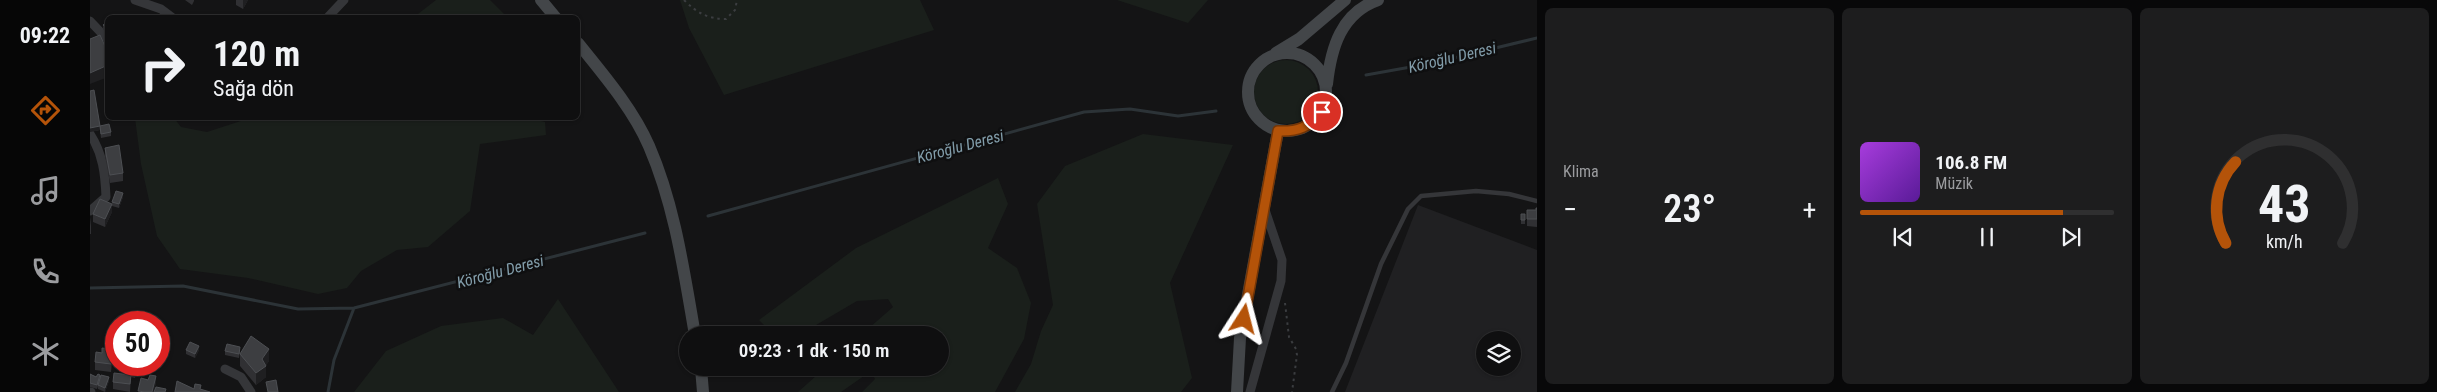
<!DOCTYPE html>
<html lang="tr">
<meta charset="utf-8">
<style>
:root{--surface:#0f0f10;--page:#1d1d1e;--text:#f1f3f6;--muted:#9b9c9f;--line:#2f2f30;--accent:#b45309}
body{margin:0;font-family:"Roboto Condensed",sans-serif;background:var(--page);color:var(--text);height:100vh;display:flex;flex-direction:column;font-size:19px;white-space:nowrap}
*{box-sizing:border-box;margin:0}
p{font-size:16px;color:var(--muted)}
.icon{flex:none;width:28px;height:28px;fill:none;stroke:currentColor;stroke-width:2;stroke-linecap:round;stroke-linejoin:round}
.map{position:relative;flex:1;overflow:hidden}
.details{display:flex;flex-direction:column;gap:8px;padding:8px;background:#080809;width:900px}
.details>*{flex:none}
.top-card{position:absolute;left:15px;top:15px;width:475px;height:105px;border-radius:8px;box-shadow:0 1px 4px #0004,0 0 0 1px var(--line);background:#0f0f10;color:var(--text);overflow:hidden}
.controls{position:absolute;left:1386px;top:331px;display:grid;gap:10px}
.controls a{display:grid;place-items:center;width:45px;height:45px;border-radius:50%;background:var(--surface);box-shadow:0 1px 4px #0004,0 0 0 1px var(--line);font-size:25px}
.speed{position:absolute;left:15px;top:311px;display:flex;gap:10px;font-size:25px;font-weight:700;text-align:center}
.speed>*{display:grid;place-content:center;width:65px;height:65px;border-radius:50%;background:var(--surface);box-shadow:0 1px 4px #0004,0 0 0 1px var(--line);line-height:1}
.speed .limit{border:8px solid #d22;background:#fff;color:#111}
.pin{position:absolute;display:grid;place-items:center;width:42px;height:42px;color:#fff;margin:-21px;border:2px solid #fff;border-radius:50%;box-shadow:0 1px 5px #0007}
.me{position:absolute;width:55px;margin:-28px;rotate:9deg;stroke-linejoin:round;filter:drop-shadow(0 0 4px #0008)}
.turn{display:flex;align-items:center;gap:18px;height:105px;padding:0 25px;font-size:22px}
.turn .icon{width:65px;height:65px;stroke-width:2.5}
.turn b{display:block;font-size:35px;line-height:42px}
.big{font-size:38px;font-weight:600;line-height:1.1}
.details .widget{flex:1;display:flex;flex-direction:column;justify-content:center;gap:8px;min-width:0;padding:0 18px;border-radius:8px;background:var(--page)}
.details .dial{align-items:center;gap:0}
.dial svg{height:130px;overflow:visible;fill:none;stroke:var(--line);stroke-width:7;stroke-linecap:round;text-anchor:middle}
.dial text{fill:var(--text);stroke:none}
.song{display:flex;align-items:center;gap:15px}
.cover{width:60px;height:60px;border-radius:8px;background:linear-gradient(135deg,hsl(280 70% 55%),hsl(270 70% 35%))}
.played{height:5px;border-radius:2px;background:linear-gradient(90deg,var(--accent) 80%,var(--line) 80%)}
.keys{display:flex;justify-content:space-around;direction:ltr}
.heat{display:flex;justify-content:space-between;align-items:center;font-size:28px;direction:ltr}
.details .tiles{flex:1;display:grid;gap:8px;grid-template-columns:repeat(3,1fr)}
.trip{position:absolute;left:589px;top:326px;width:270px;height:50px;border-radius:25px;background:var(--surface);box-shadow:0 1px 4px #0004,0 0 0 1px var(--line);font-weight:600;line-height:50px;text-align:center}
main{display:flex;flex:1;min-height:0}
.tab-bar{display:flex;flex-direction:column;width:90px;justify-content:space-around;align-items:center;background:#060606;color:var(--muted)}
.tab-bar .icon{width:35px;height:35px}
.tab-bar .on{color:var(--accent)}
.tab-bar b{font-size:22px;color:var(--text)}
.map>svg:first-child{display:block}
</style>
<main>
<nav class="tab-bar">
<b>09:22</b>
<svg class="icon on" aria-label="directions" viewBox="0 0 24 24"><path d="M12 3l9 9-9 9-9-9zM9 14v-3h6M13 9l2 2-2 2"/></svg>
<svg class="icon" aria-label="music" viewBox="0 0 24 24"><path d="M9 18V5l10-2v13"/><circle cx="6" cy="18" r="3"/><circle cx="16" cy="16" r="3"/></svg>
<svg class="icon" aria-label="phone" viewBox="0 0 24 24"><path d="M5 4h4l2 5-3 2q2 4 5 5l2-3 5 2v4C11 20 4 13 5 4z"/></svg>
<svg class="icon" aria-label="climate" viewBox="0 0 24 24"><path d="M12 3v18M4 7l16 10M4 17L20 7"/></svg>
</nav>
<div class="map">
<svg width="1447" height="392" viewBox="0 0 1447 392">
<rect width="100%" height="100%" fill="#141415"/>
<path fill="#202022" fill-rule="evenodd" d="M 1328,205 L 1447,250 L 1447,392 L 1255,392 ZM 1395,340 L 1422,340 L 1422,368 L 1395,368 Z"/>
<path fill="#1a1f1b" d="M 346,0 L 400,0 L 417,17 L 324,17 Z
M 590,0 L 830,0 L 844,30 L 634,95 L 599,28 Z
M 1027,0 L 1118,0 L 1098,23 Z
M1164 92a32 32 0 1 1 64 0a32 32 0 1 1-64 0Z
M 45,118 L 84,118 L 91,127 L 117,132 L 160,118 L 440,118 L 455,122 L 456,135 L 390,144 L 380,211 L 338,247 L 307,250 L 271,271 L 257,288 L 228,294 L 158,278 L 90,269 L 67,236 L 51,164 Z
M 1053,134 L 1143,145 L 1080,283 L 1102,378 L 1091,392 L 925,392 L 941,364 L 951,331 L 963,305 L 947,204 L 975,166 Z
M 908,178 L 918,204 L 898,248 L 927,268 L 941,303 L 934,339 L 905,392 L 772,392 L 785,379 L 781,371 L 751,392 L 708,392 L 735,368 L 850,368 L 850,335 L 771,335 L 803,307 L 798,299 L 767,301 L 709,335 L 684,335 L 669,320 L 766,248 Z
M 468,299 L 529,392 L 264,392 L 296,351 L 351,326 L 413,318 L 443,335 Z"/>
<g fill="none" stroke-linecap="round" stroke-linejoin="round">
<path stroke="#2c3337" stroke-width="3" d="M 1276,75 L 1343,63 L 1447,38
M 618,216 L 994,112 L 1040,109 L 1088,116 L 1126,111
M 0,288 L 93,286 L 208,309 L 264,308 L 555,233
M 238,392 L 244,360 L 264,308"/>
<path stroke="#3b3d40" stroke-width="2" stroke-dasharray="2.5 4" stroke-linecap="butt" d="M 594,0 C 607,13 618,19 636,19 L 645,10 L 647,0
M 1195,303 L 1199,337 L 1206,349 L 1207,355 L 1202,392"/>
<path stroke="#353639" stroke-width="4.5" d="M 1242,392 L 1256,363 L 1291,264 L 1318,209 L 1331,196 L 1386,191 L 1419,194 L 1447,201"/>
<path stroke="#353639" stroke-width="9" d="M 45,0 L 71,9 L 83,18
M 237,18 L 254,0
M 0,21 L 18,40
M 0,134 C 13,154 15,174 16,197 L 0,211
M 135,369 L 151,377 L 161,392
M 0,392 L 1,392
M 1160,392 L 1191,281 L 1192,260 L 1175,210"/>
<path stroke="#434649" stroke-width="12" d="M 451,0 L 466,18
M 488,43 C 513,74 543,109 559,146 C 585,206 594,272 605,335
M1158 92a39 39 0 1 1 78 0a39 39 0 1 1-78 0Z
M 1186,53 L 1209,39 L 1255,0
M 1237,84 C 1241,48 1251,13 1288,0
M 611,368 L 613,392
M 1147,392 L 1150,338 L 1188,131"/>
</g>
<path fill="#303033" d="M 95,0 L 104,0 L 104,1 L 102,5 Z
M 146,0 L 158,0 L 153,9 L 146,5 Z
M 18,21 L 18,33 L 13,29 L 13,25 Z
M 0,91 L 10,126 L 21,132 L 21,136 L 11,138 L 10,130 L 0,132 Z
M 15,148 L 33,173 L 33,181 L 20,183 L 15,156 Z
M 33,197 L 29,208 L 22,206 L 22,212 L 15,227 L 3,222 L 3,214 L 22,204 L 22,202 Z
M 1447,208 L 1447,227 L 1437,226 L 1437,219 L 1446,210 Z
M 1431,214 L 1435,214 L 1435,224 L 1431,224 Z
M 0,217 L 1,226 L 1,234 L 0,234 Z
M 96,350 L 109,350 L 105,358 L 96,354 Z
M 135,351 L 150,351 L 149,358 L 135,355 Z
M 150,354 L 179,361 L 176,365 L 176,377 L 166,385 L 150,366 Z
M 5,362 L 22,362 L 21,372 L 5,370 Z
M 29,365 L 52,365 L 51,375 L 46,374 L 45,378 L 41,377 L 40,392 L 23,389 L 23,382 L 36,375 L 36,373 L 29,372 Z
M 0,374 L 19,381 L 15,392 L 8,389 L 8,386 L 7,389 L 0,387 Z"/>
<path fill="#1f1f21" d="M 153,0 L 158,0 L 153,9 Z
M 18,65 L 18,77 L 0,84 L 0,73 Z
M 10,126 L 10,130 L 0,132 L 0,128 Z
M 33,193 L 33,197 L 29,208 L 29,204 Z
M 22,204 L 22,212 L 15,227 L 15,219 Z
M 109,346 L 109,350 L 105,358 L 105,354 Z
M 179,349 L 179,361 L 175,367 L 176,366 L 176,377 L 166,385 L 166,373 L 172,359 Z
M 66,376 L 66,384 L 64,392 L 62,392 Z
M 19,377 L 19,381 L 15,392 L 15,388 Z"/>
<path fill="#3d3e41" stroke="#4d4f53" d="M 18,21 L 18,29 L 13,25 Z
M 10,35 L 18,53 L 18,65 L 0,73 L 0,39 Z
M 4,90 L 10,126 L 0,128 L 0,91 Z
M 19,124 L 21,132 L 11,134 L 10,126 Z
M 29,145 L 33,173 L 20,175 L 15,148 Z
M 26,191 L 33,193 L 29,204 L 22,202 Z
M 10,199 L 22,204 L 15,219 L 3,214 Z
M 1446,208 L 1447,208 L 1447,219 L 1437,219 L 1437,210 L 1446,210 Z
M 1431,214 L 1435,214 L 1435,220 L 1431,220 Z
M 161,336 L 179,349 L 172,359 L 176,366 L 166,373 L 150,354 Z
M 100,342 L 109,346 L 105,354 L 96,350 Z
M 137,344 L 150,347 L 149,354 L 135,351 Z
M 12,348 L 20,349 L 20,354 L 22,354 L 21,364 L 5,362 L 6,352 L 12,353 Z
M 33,365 L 51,365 L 51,367 L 46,366 L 45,370 L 36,369 L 37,365 Z
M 24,373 L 41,375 L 40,384 L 23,382 Z
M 0,374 L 6,377 L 8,374 L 10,375 L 7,385 L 0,383 Z
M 11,375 L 19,377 L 15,388 L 8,385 Z
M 60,375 L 66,376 L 62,392 L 55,392 L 48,391 L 51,378 L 58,380 Z
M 186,380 L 188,392 L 178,392 L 176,382 Z
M 87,381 L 104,389 L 105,384 L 111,385 L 110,389 L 120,392 L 85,392 Z
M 66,387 L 76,389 L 75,392 L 64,392 Z"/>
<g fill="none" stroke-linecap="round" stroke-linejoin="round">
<g stroke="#753606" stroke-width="12">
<path id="route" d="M 1154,319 L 1188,131 C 1208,132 1219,127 1232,112"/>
</g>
<use href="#route" stroke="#b45309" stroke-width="9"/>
</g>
<g text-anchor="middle" stroke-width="5" stroke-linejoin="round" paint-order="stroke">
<g font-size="16" font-style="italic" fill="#829daa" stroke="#0f0f10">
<text transform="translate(1362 57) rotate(-13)" y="6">Köroğlu Deresi</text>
<text transform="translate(870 146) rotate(-15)" y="6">Köroğlu Deresi</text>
<text transform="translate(410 271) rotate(-15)" y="6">Köroğlu Deresi</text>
</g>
</g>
</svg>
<div class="controls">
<a><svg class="icon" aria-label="layers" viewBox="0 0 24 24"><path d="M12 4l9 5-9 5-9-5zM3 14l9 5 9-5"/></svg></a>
</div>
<div class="speed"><div class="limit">50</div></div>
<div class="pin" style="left:1232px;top:112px;background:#d93025"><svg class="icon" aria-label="arrive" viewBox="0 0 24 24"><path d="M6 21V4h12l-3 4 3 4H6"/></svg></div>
<svg class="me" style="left:1154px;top:319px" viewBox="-20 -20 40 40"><path d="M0-17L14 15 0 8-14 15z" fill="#b45309" stroke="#fff" stroke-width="4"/></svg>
<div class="trip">09:23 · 1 dk · 150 m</div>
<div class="top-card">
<div class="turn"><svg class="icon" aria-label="right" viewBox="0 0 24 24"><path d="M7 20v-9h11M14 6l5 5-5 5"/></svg><div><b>120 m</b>Sağa dön</div></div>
</div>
</div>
<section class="details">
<div class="tiles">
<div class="widget"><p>Klima</p>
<div class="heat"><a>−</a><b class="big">23°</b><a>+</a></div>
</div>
<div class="widget">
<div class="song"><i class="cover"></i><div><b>106.8 FM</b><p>Müzik</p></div></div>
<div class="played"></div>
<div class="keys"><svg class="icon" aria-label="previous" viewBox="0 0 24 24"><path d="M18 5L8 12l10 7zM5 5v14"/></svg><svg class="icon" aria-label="pause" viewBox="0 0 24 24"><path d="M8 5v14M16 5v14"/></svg><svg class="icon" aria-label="next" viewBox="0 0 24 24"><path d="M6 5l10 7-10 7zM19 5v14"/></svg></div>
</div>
<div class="widget dial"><svg viewBox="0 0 100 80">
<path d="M14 69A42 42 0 1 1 86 69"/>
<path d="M14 69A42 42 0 0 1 20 19" stroke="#b45309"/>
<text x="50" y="56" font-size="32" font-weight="700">43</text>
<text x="50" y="72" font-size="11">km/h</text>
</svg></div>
</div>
</section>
</main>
